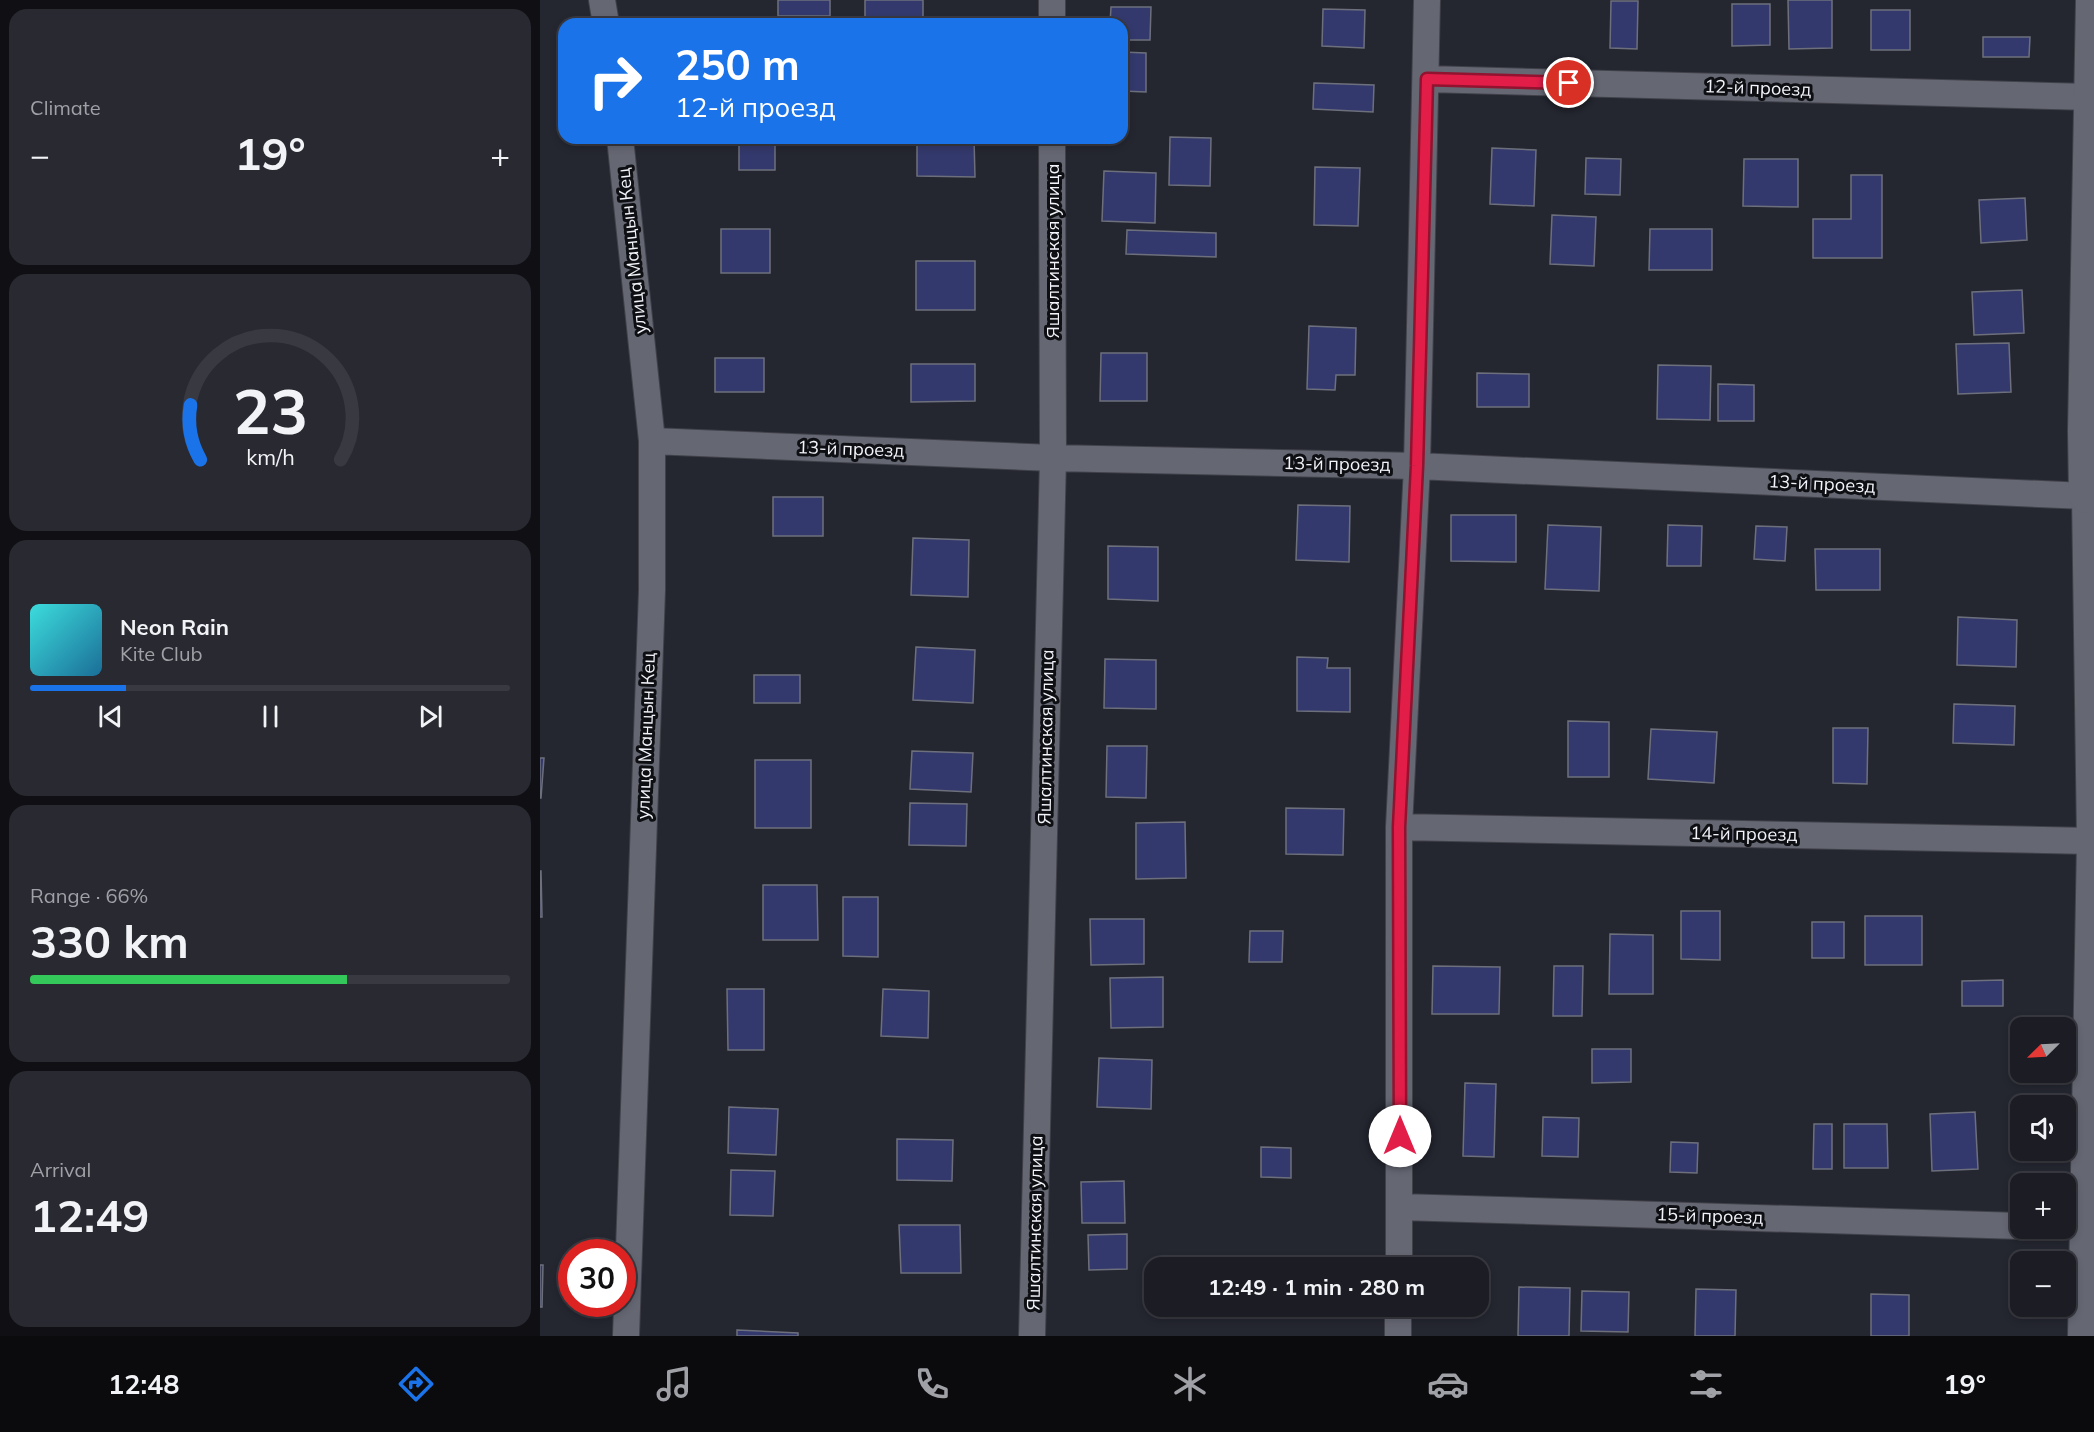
<!DOCTYPE html>
<meta charset="utf-8">
<style>
:root{--surface:#1b1c24;--page:#282931;--text:#f1f3f6;--muted:#a0a1a6;--line:#393a41;--accent:#1a73e8}
body{margin:0;font-family:Mulish,sans-serif;background:var(--page);color:var(--text);height:100vh;display:flex;flex-direction:column;font-size:22px;white-space:nowrap}
*{box-sizing:border-box;margin:0}
p{font-size:20px;color:var(--muted)}
.icon{flex:none;width:33px;height:33px;fill:none;stroke:currentColor;stroke-width:2;stroke-linecap:round;stroke-linejoin:round}
.map{position:relative;flex:1;overflow:hidden}
.panel{display:flex;flex-direction:column;gap:9px;padding:9px;background:#0f0f14;width:540px}
.panel>*{flex:none}
.hud{position:absolute;left:18px;top:18px;width:570px;height:126px;border-radius:18px;box-shadow:0 3px 9px #0003,0 0 0 2px var(--line);background:#1a73e8;color:#fff;overflow:hidden}
.needle{width:39px;rotate:246deg}
.tools{position:absolute;left:1470px;top:1017px;display:grid;gap:12px}
.tools a{display:grid;place-items:center;width:66px;height:66px;border-radius:12px;background:var(--surface);box-shadow:0 3px 9px #0003,0 0 0 2px var(--line);font-size:30px}
.speed{position:absolute;left:18px;top:1239px;display:flex;gap:12px;font-size:30px;font-weight:700;text-align:center}
.speed>*{display:grid;place-content:center;width:78px;height:78px;border-radius:50%;background:var(--surface);box-shadow:0 3px 9px #0003,0 0 0 2px var(--line);line-height:1}
.speed .limit{border:9px solid #d22;background:#fff;color:#111}
.pin{position:absolute;display:grid;place-items:center;width:51px;height:51px;color:#fff;margin:-26px;border:3px solid #fff;border-radius:50%;box-shadow:0 2px 6px #0007}
.me{position:absolute;width:66px;margin:-33px;rotate:0deg;stroke-linejoin:round;filter:drop-shadow(0 0 4px #0008)}
.turn{display:flex;align-items:center;gap:21px;height:126px;padding:0 18px;font-size:27px}
.turn .icon{width:78px;height:78px;stroke-width:2.5}
.turn b{display:block;font-size:42px;line-height:51px}
.big{font-size:45px;font-weight:700;line-height:1.1}
.panel .card{flex:1;display:flex;flex-direction:column;justify-content:center;gap:9px;min-width:0;padding:0 21px;border-radius:18px;background:var(--page)}
.panel .dial{align-items:center;gap:0}
.dial svg{height:156px;overflow:visible;fill:none;stroke:var(--line);stroke-width:7;stroke-linecap:round;text-anchor:middle}
.dial text{fill:var(--text);stroke:none}
.song{display:flex;align-items:center;gap:18px}
.cover{width:72px;height:72px;border-radius:9px;background:linear-gradient(135deg,hsl(180 70% 55%),hsl(200 70% 35%))}
.played{height:6px;border-radius:3px;background:linear-gradient(90deg,var(--accent) 20%,var(--line) 20%)}
.keys{display:flex;justify-content:space-around;direction:ltr}
.heat{display:flex;justify-content:space-between;align-items:center;font-size:33px;direction:ltr}
.charge{height:9px;border-radius:4px;background:linear-gradient(90deg,#34c759 66%,var(--line) 0)}
.trip{position:absolute;left:604px;top:1257px;width:345px;height:60px;border-radius:18px;background:var(--surface);box-shadow:0 3px 9px #0003,0 0 0 2px var(--line);font-weight:700;line-height:60px;text-align:center}
.tabs{display:flex;height:96px;justify-content:space-around;align-items:center;background:#0b0b0e;color:var(--muted)}
.tabs .icon{width:42px;height:42px}
.tabs .current{color:var(--accent)}
.tabs b{font-size:27px;color:var(--text)}
main{display:flex;flex:1;min-height:0}
.map>svg:first-child{display:block}
</style>
<main>
<section class="panel">
<div class="card"><p>Climate</p>
<div class="heat"><a>−</a><b class="big">19°</b><a>+</a></div>
</div>
<div class="card dial"><svg viewBox="0 0 100 80">
<path d="M14 69A42 42 0 1 1 86 69"/>
<path d="M14 69A42 42 0 0 1 9 41" stroke="#1a73e8"/>
<text x="50" y="56" font-size="32" font-weight="700">23</text>
<text x="50" y="72" font-size="11">km/h</text>
</svg></div>
<div class="card">
<div class="song"><i class="cover"></i><div><b>Neon Rain</b><p>Kite Club</p></div></div>
<div class="played"></div>
<div class="keys"><svg class="icon" aria-label="previous" viewBox="0 0 24 24"><path d="M18 5L8 12l10 7zM5 5v14"/></svg><svg class="icon" aria-label="pause" viewBox="0 0 24 24"><path d="M8 5v14M16 5v14"/></svg><svg class="icon" aria-label="next" viewBox="0 0 24 24"><path d="M6 5l10 7-10 7zM19 5v14"/></svg></div>
</div>
<div class="card"><p>Range · 66%</p><b class="big">330 km</b><div class="charge"></div></div>
<div class="card"><p>Arrival</p><b class="big">12:49</b></div>
</section>
<div class="map">
<svg width="1554" height="1336" viewBox="0 0 1554 1336">
<rect width="100%" height="100%" fill="#242630"/>
<path fill="#33396c" stroke="#6d707c" stroke-width="1.5" d="M 238,0 L 290,0 L 290,16 L 238,16 Z
M 325,0 L 383,0 L 383,24 L 325,24 Z
M 1248,0 L 1292,0 L 1292,48 L 1249,49 Z
M 1071,1 L 1098,1 L 1097,49 L 1070,48 Z
M 1192,4 L 1230,4 L 1230,45 L 1192,46 Z
M 571,7 L 611,7 L 610,40 L 582,40 L 582,24 L 570,24 Z
M 783,9 L 825,10 L 824,48 L 782,46 Z
M 1331,10 L 1370,10 L 1370,50 L 1331,50 Z
M 1443,37 L 1490,37 L 1489,57 L 1443,57 Z
M 582,52 L 606,53 L 606,92 L 582,91 Z
M 774,83 L 834,85 L 833,112 L 773,109 Z
M 630,137 L 671,138 L 670,186 L 629,185 Z
M 199,138 L 235,138 L 235,170 L 199,170 Z
M 377,138 L 434,138 L 435,177 L 377,176 Z
M 952,148 L 996,150 L 994,206 L 950,204 Z
M 1046,158 L 1081,159 L 1080,195 L 1045,194 Z
M 1204,159 L 1258,159 L 1258,207 L 1203,206 Z
M 775,167 L 820,168 L 818,226 L 774,225 Z
M 564,171 L 616,173 L 615,223 L 562,221 Z
M 1311,175 L 1342,175 L 1342,258 L 1273,258 L 1273,219 L 1311,219 Z
M 1485,198 L 1487,240 L 1441,243 L 1439,200 Z
M 1012,215 L 1056,217 L 1054,266 L 1010,264 Z
M 181,229 L 230,229 L 230,273 L 181,273 Z
M 1110,229 L 1172,229 L 1172,270 L 1109,270 Z
M 587,230 L 676,233 L 676,257 L 586,254 Z
M 376,261 L 435,261 L 435,310 L 376,310 Z
M 1482,290 L 1484,333 L 1434,335 L 1432,292 Z
M 769,326 L 816,328 L 815,375 L 796,375 L 795,390 L 767,389 Z
M 1469,343 L 1471,392 L 1418,394 L 1416,344 Z
M 561,353 L 607,353 L 607,401 L 560,401 Z
M 175,358 L 224,358 L 224,392 L 175,392 Z
M 371,364 L 435,364 L 435,401 L 371,402 Z
M 1118,365 L 1171,366 L 1170,420 L 1117,419 Z
M 937,373 L 989,374 L 989,407 L 937,407 Z
M 1178,384 L 1214,385 L 1214,421 L 1178,421 Z
M 233,497 L 283,497 L 283,536 L 233,536 Z
M 758,505 L 810,506 L 809,562 L 756,560 Z
M 911,515 L 976,515 L 976,562 L 911,561 Z
M 1008,525 L 1061,527 L 1059,591 L 1005,589 Z
M 1128,525 L 1162,526 L 1161,566 L 1127,566 Z
M 1216,526 L 1247,527 L 1245,561 L 1214,559 Z
M 373,538 L 429,540 L 428,597 L 371,595 Z
M 568,546 L 618,547 L 618,601 L 568,599 Z
M 1275,549 L 1340,549 L 1340,590 L 1276,590 Z
M 1418,617 L 1477,620 L 1476,667 L 1417,665 Z
M 376,647 L 435,650 L 433,703 L 373,700 Z
M 757,657 L 788,658 L 787,668 L 810,668 L 810,712 L 757,711 Z
M 565,659 L 616,660 L 616,709 L 564,708 Z
M 214,675 L 260,675 L 260,703 L 214,703 Z
M 1414,704 L 1475,706 L 1474,745 L 1413,743 Z
M 1028,721 L 1069,722 L 1069,777 L 1028,777 Z
M 1293,728 L 1328,728 L 1327,784 L 1293,783 Z
M 1111,729 L 1177,732 L 1174,783 L 1108,779 Z
M 567,746 L 607,746 L 606,798 L 566,797 Z
M 372,751 L 433,753 L 431,792 L 370,789 Z
M 0,758 L 4,758 L 1,798 L 0,798 Z
M 215,760 L 271,760 L 271,828 L 215,828 Z
M 370,803 L 427,804 L 426,846 L 369,845 Z
M 746,808 L 804,809 L 803,855 L 746,854 Z
M 645,822 L 646,878 L 596,879 L 596,823 Z
M 0,871 L 1,871 L 2,917 L 0,917 Z
M 223,885 L 277,885 L 278,940 L 223,940 Z
M 303,897 L 338,897 L 338,957 L 303,956 Z
M 1141,911 L 1180,911 L 1180,960 L 1141,959 Z
M 1325,916 L 1382,916 L 1382,965 L 1325,965 Z
M 550,919 L 604,919 L 604,964 L 551,965 Z
M 1272,922 L 1304,922 L 1304,958 L 1272,958 Z
M 710,931 L 743,931 L 742,962 L 709,962 Z
M 1070,934 L 1113,935 L 1113,994 L 1069,994 Z
M 893,966 L 960,967 L 959,1014 L 892,1014 Z
M 1014,966 L 1043,966 L 1042,1016 L 1013,1016 Z
M 623,977 L 623,1027 L 571,1028 L 570,978 Z
M 1463,980 L 1463,1006 L 1422,1006 L 1422,981 Z
M 187,989 L 224,989 L 224,1050 L 188,1050 Z
M 343,989 L 389,991 L 388,1038 L 341,1036 Z
M 1052,1049 L 1091,1049 L 1091,1082 L 1052,1083 Z
M 559,1058 L 612,1060 L 611,1109 L 557,1107 Z
M 925,1083 L 956,1084 L 954,1157 L 923,1156 Z
M 189,1107 L 238,1109 L 236,1155 L 188,1153 Z
M 1435,1112 L 1438,1169 L 1392,1171 L 1390,1114 Z
M 1003,1117 L 1039,1118 L 1038,1157 L 1002,1156 Z
M 1274,1124 L 1292,1124 L 1292,1169 L 1273,1169 Z
M 1304,1124 L 1347,1124 L 1348,1168 L 1304,1168 Z
M 357,1139 L 413,1140 L 412,1181 L 357,1180 Z
M 1131,1142 L 1158,1143 L 1157,1173 L 1130,1172 Z
M 721,1147 L 751,1148 L 751,1178 L 721,1177 Z
M 191,1170 L 235,1171 L 233,1216 L 190,1215 Z
M 584,1181 L 585,1223 L 542,1223 L 541,1182 Z
M 359,1225 L 420,1225 L 421,1273 L 361,1273 Z
M 587,1234 L 587,1269 L 549,1270 L 548,1235 Z
M 730,1261 L 802,1264 L 802,1268 L 730,1268 Z
M 0,1265 L 3,1265 L 2,1307 L 0,1307 Z
M 979,1287 L 1030,1288 L 1029,1336 L 978,1336 Z
M 1156,1289 L 1196,1290 L 1195,1336 L 1155,1336 Z
M 1042,1291 L 1089,1292 L 1088,1332 L 1041,1331 Z
M 1331,1294 L 1369,1295 L 1369,1336 L 1331,1336 Z
M 729,1306 L 801,1306 L 801,1309 Z
M 197,1330 L 258,1333 L 258,1336 L 197,1336 Z"/>
<g fill="none" stroke-linecap="round" stroke-linejoin="round">
<g stroke="#404149" stroke-width="28">
<path id="minor" d="M 62,0 L 66,24
M 512,0 L 512,24
M 887,79 L 1550,97
M 80,138 L 112,441 L 112,590 L 86,1336
M 112,441 L 513,458 L 877,466 L 1545,496 L 1550,841 L 1541,1336
M 859,827 L 1550,841
M 860,1207 L 1480,1226
M 859,1268 L 859,827 L 877,466 L 887,0
M 492,1336 L 513,458 L 512,138
M 858,1336 L 858,1306"/>
</g>
<g stroke="#404149" stroke-width="34">
<path id="tertiary" d="M 1552,0 L 1544,431 L 1545,496 L 1554,497"/>
</g>
<use href="#minor" stroke="#656773" stroke-width="26"/>
<use href="#tertiary" stroke="#656773" stroke-width="32"/>
</g>
<g fill="none" stroke-linecap="round" stroke-linejoin="round">
<g stroke="#92132f" stroke-width="15">
<path id="route" d="M 860,1136 L 859,827 L 877,466 L 887,79 L 1029,83"/>
</g>
<use href="#route" stroke="#e11d48" stroke-width="10"/>
</g>
<g text-anchor="middle" stroke-width="6" stroke-linejoin="round" paint-order="stroke">
<g font-size="18" fill="#f3f4fb" stroke="#0e0f13">
<text transform="translate(1218 88) rotate(2)" y="6">12-й проезд</text>
<text transform="translate(92 251) rotate(-96)" y="6">улица Манцын Кец</text>
<text transform="translate(513 251) rotate(-90)" y="6">Яшалтинская улица</text>
<text transform="translate(311 449) rotate(2)" y="6">13-й проезд</text>
<text transform="translate(797 464) rotate(1)" y="6">13-й проезд</text>
<text transform="translate(1282 484) rotate(3)" y="6">13-й проезд</text>
<text transform="translate(106 736) rotate(-88)" y="6">улица Манцын Кец</text>
<text transform="translate(506 737) rotate(-89)" y="6">Яшалтинская улица</text>
<text transform="translate(1204 834) rotate(1)" y="6">14-й проезд</text>
<text transform="translate(1170 1216) rotate(2)" y="6">15-й проезд</text>
<text transform="translate(495 1223) rotate(-89)" y="6">Яшалтинская улица</text>
</g>
</g>
</svg>
<div class="tools">
<a><svg class="needle" viewBox="-14 -14 28 28"><path d="M0-13l5 13h-10z" fill="#e53935"/><path d="M0 13l5-13h-10z" fill="#a0a1a6"/></svg></a>
<a><svg class="icon" aria-label="sound" viewBox="0 0 24 24"><path d="M4 9h4l5-4v14l-5-4H4zM17 9q2 3 0 6"/></svg></a>
<a>+</a>
<a>−</a>
</div>
<div class="speed"><div class="limit">30</div></div>
<div class="pin" style="left:1029px;top:83px;background:#d93025"><svg class="icon" aria-label="arrive" viewBox="0 0 24 24"><path d="M6 21V4h12l-3 4 3 4H6"/></svg></div>
<svg class="me" style="left:860px;top:1136px" viewBox="-20 -20 40 40"><circle r="19" fill="#fff"/><path d="M0-13L10 11 0 6-10 11z" fill="#e11d48"/></svg>
<div class="trip">12:49 · 1 min · 280 m</div>
<div class="hud">
<div class="turn"><svg class="icon" aria-label="right" viewBox="0 0 24 24"><path d="M7 20v-9h11M14 6l5 5-5 5"/></svg><div><b>250 m</b>12-й проезд</div></div>
</div>
</div>
</main>
<nav class="tabs">
<b>12:48</b>
<svg class="icon current" aria-label="directions" viewBox="0 0 24 24"><path d="M12 3l9 9-9 9-9-9zM9 14v-3h6M13 9l2 2-2 2"/></svg>
<svg class="icon" aria-label="music" viewBox="0 0 24 24"><path d="M9 18V5l10-2v13"/><circle cx="6" cy="18" r="3"/><circle cx="16" cy="16" r="3"/></svg>
<svg class="icon" aria-label="phone" viewBox="0 0 24 24"><path d="M5 4h4l2 5-3 2q2 4 5 5l2-3 5 2v4C11 20 4 13 5 4z"/></svg>
<svg class="icon" aria-label="climate" viewBox="0 0 24 24"><path d="M12 3v18M4 7l16 10M4 17L20 7"/></svg>
<svg class="icon" aria-label="car" viewBox="0 0 24 24"><path d="M5 17H2v-5l4-1 3-4h7l3 4 3 1v5h-3M9 17h6M6 11h13"/><circle cx="7" cy="17" r="2"/><circle cx="17" cy="17" r="2"/></svg>
<svg class="icon" aria-label="filters" viewBox="0 0 24 24"><path d="M4 7h16M4 17h16"/><circle cx="9" cy="7" r="2"/><circle cx="15" cy="17" r="2"/></svg>
<b>19°</b>
</nav>
